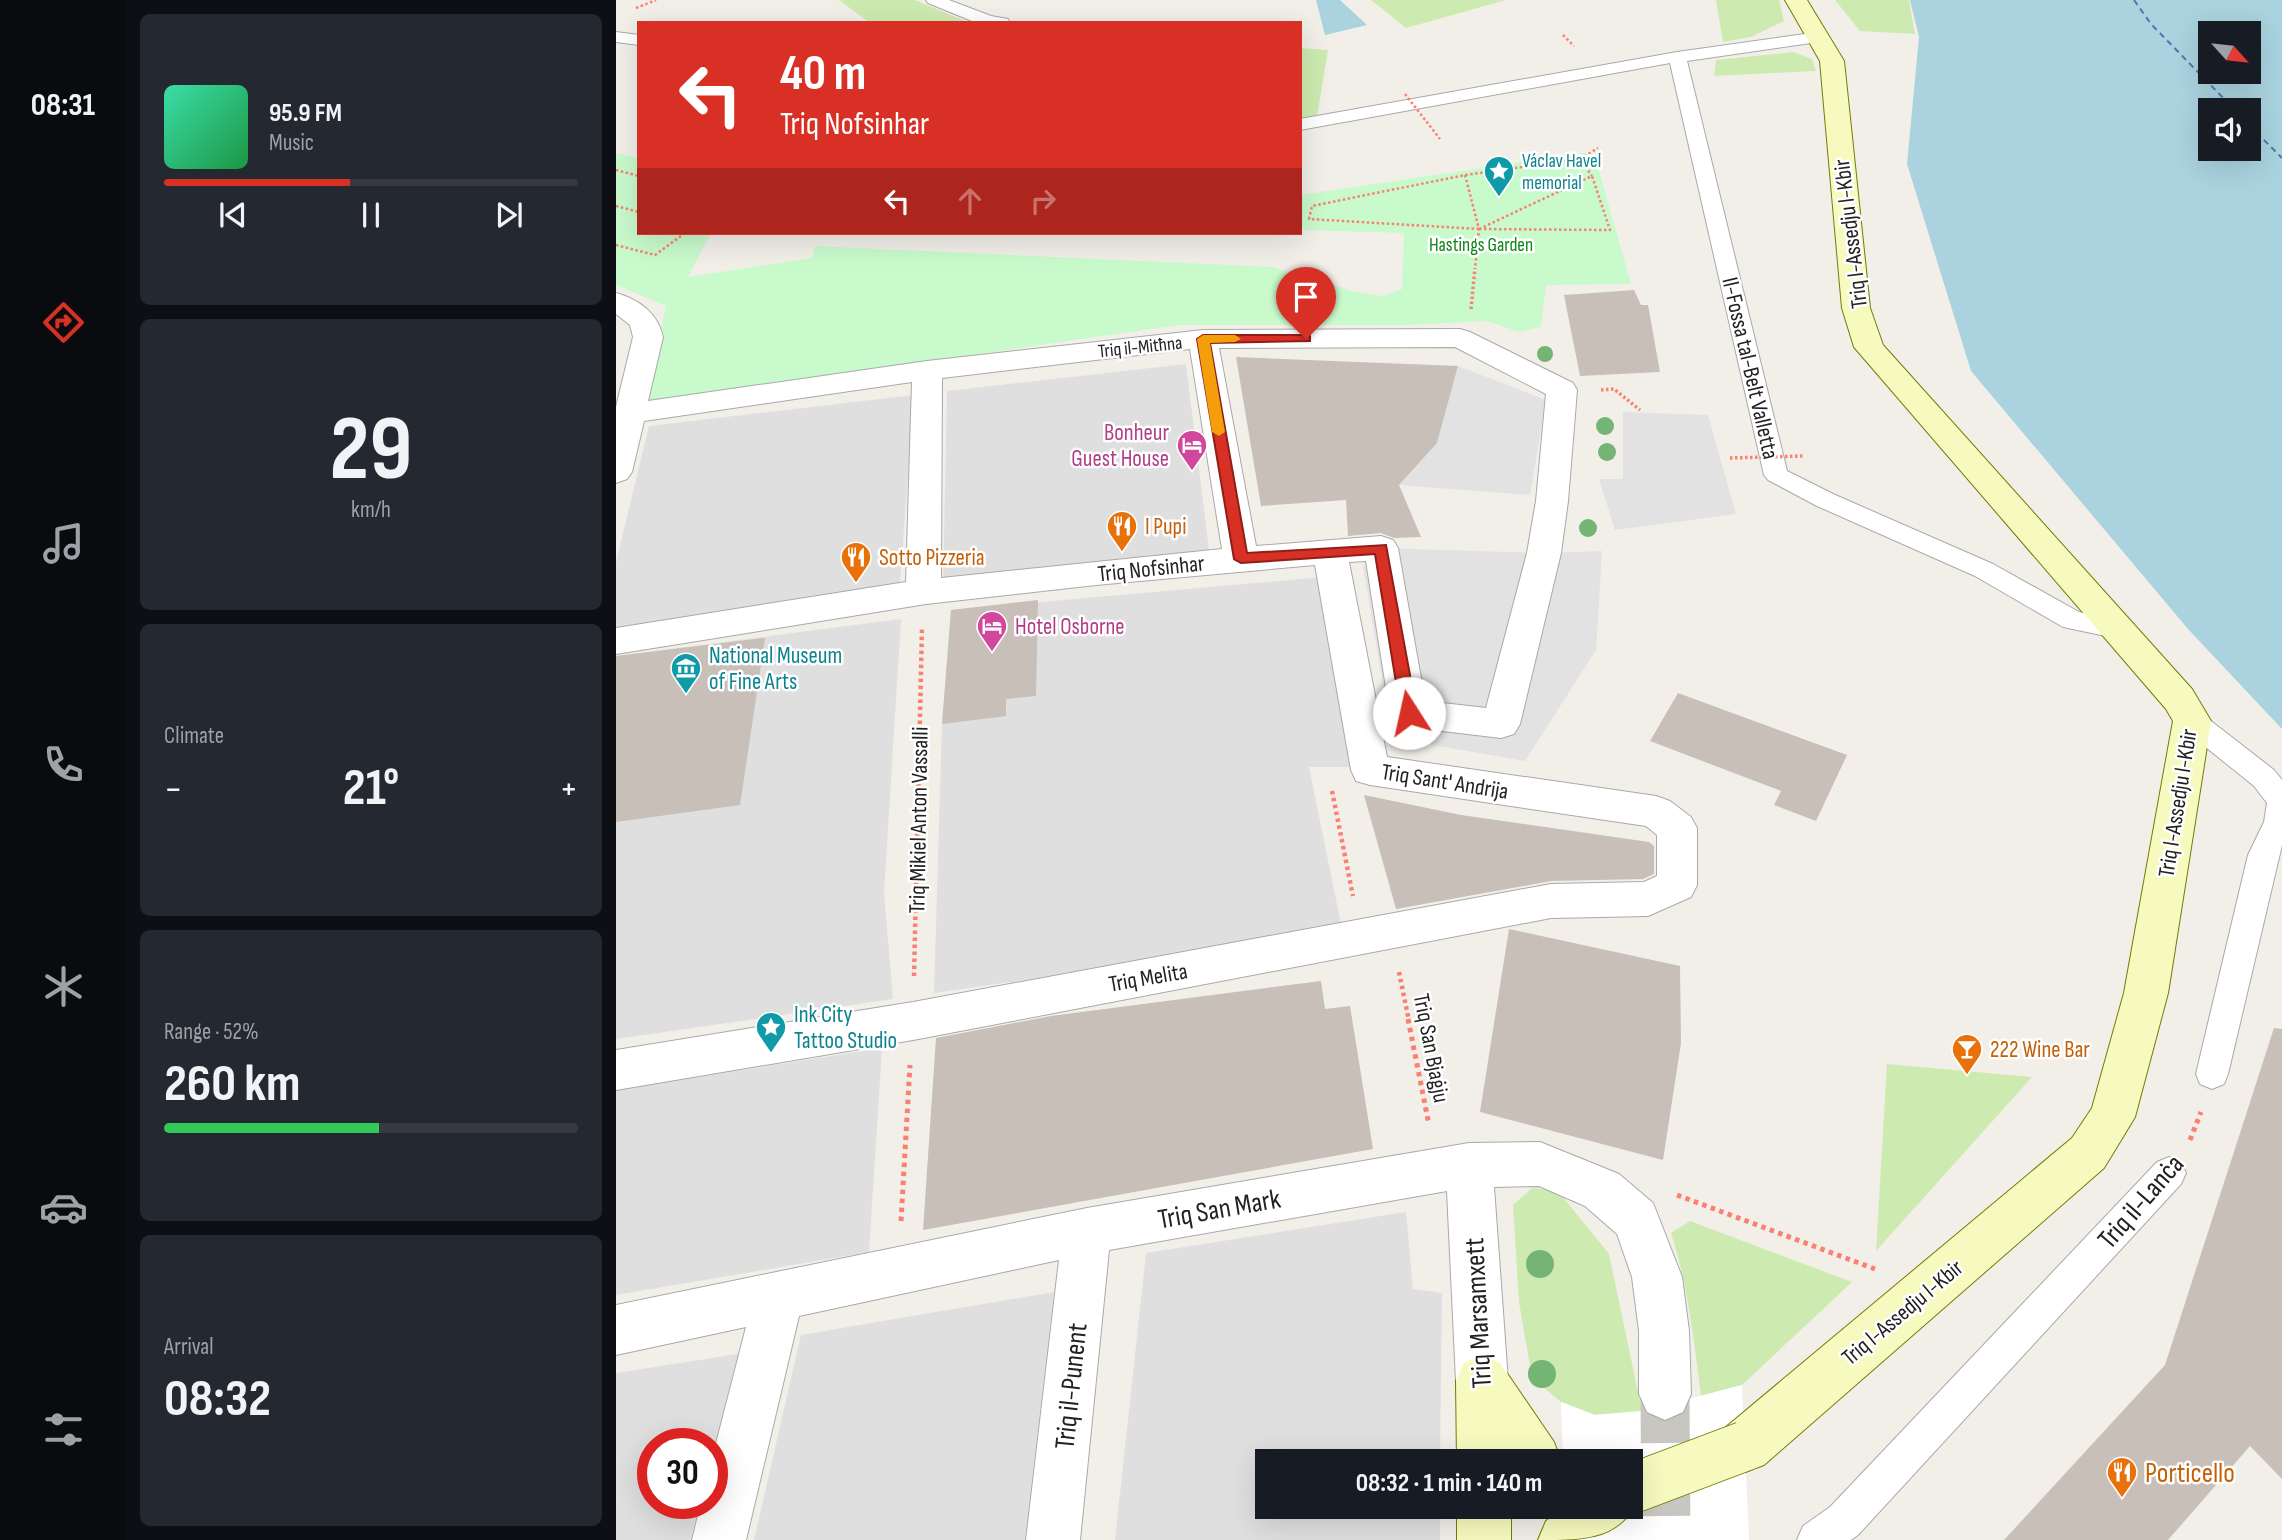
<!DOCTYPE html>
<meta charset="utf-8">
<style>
:root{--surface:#171b24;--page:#242831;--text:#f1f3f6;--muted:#9ea1a6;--line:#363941;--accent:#d93025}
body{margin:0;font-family:"Sofia Sans Condensed",sans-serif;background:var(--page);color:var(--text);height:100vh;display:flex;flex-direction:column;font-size:26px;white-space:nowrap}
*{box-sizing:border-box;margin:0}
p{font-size:23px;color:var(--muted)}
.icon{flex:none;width:38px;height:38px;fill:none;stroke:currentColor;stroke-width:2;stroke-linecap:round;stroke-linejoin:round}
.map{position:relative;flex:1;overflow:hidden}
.panel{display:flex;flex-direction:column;gap:14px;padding:14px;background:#0d0f14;width:490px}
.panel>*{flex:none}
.hud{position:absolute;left:21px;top:21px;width:665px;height:214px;border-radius:0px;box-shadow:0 7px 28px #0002;background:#d93025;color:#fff;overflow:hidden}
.needle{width:46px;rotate:117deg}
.fabs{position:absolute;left:1582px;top:21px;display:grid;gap:14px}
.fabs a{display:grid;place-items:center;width:63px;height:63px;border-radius:0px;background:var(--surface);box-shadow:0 7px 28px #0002;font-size:35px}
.speed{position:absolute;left:21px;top:1428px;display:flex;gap:14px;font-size:35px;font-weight:700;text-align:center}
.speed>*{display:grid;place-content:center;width:91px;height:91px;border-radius:50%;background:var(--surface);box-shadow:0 7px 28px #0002;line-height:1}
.speed .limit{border:10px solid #d22;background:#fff;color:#111}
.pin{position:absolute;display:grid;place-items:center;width:60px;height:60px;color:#fff;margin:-72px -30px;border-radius:50% 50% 50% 0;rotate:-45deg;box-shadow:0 0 7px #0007}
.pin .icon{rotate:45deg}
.me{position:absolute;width:77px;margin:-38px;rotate:350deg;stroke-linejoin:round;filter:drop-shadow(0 0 5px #0008)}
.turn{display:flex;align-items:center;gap:24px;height:147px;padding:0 28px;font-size:32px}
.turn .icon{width:91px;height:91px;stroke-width:2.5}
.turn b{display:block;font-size:49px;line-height:60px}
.lanes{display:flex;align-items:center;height:66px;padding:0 28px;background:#0003;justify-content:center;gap:35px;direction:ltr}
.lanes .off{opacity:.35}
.big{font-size:52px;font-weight:700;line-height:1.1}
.panel .card{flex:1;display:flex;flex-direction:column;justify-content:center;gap:10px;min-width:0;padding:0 24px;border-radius:10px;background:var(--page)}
.panel .dial{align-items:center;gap:0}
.dial b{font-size:91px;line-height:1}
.song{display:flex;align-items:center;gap:21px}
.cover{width:84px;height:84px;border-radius:10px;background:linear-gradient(135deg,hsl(160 70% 55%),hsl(140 70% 35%))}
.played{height:7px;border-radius:4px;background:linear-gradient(90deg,var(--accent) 45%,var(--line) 45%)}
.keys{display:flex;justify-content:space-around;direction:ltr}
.heat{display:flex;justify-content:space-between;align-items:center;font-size:38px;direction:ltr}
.charge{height:10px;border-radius:5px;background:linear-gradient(90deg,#34c759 52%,var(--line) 0)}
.trip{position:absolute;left:639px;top:1449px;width:388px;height:70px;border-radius:0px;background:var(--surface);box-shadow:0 7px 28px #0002;font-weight:700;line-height:70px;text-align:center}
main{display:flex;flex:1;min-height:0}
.tabs{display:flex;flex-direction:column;width:126px;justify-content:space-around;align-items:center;background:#090b0e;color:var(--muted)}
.tabs .icon{width:49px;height:49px}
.tabs .current{color:var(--accent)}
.tabs b{font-size:32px;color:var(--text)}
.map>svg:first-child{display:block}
</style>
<main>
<nav class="tabs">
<b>08:31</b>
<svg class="icon current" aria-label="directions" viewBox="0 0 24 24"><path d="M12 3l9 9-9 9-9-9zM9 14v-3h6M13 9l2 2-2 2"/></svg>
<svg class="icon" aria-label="music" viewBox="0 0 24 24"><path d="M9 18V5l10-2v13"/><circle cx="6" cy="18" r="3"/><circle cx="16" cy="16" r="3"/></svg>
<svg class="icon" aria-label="phone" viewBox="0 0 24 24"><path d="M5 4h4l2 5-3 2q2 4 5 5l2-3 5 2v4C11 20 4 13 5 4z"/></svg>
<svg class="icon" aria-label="climate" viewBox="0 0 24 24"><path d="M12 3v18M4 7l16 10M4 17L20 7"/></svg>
<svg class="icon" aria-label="car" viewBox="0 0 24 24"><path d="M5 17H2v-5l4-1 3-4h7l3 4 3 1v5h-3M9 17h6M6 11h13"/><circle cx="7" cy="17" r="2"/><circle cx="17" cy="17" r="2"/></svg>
<svg class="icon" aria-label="filters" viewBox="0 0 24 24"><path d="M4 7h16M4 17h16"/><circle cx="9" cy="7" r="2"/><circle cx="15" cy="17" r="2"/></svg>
</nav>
<section class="panel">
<div class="card">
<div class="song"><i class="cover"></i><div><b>95.9 FM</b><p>Music</p></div></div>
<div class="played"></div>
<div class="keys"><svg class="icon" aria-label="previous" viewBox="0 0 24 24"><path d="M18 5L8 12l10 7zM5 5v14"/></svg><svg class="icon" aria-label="pause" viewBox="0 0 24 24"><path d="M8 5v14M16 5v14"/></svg><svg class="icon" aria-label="next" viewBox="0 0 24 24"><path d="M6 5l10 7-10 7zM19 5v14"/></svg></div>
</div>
<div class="card dial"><b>29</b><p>km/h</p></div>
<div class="card"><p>Climate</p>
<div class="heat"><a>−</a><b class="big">21°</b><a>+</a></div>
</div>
<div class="card"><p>Range · 52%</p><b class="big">260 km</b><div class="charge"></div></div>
<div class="card"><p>Arrival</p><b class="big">08:32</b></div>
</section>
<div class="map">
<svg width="1666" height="1540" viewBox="0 0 1666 1540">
<rect width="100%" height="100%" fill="#f2efe9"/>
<path fill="#e0dfdf" d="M 570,364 L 593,550 L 327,583 L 331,391 Z
M 298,395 L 283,596 L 0,628 L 0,562 L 33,426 Z
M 708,577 L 744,767 L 693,767 L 727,934 L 318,993 L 326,724 L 335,610 Z
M 285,619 L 268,893 L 277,999 L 0,1039 L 0,656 Z
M 266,1048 L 253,1252 L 0,1295 L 0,1090 Z
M 790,1212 L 797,1289 L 826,1293 L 824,1461 L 651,1461 L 651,1507 L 824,1507 L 824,1540 L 499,1540 L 530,1253 Z
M 438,1292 L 409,1540 L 138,1540 L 185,1335 Z
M 122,1354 L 96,1455 L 96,1444 L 37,1444 L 37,1503 L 84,1503 L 74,1540 L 0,1540 L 0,1373 Z"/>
<path fill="#cdebb0" d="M 223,0 L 299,0 L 354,23 L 254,23 Z
M 755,0 L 890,0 L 790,28 Z
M 1100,0 L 1163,0 L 1168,21 L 1135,37 L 1107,42 Z
M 1219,0 L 1293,0 L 1299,34 L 1244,31 Z
M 684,48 L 712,50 L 701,117 L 684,119 Z
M 1178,52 L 1196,59 L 1200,71 L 1098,76 L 1100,60 Z
M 1271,1064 L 1416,1077 L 1260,1251 Z
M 916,1188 L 942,1191 L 993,1254 L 1026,1411 L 979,1415 L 945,1402 L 916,1378 L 903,1302 L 897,1205 Z
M 1074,1221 L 1236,1282 L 1126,1385 L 1085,1396 C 1078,1341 1072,1286 1055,1233 Z"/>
<path fill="#c8facc" d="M 0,153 L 23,158 L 23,233 L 95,233 L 72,277 L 196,258 L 199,246 L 656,267 L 735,291 L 766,296 L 786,289 L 788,233 L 684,230 L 684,195 L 968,153 L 979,157 L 1015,284 L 930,285 L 925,327 L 903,332 L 871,321 L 791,325 L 563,325 L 31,402 L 50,306 L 0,285 Z"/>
<path fill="#e2e2e2" d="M 842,366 L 930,400 L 914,495 L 783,485 L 821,443 Z
M 1007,412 L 1092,415 L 1120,514 L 999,530 L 983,479 L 1007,479 Z
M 765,548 L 928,553 L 986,551 L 980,650 L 909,761 L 776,738 L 747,567 Z"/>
<path fill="#aad3df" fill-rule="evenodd" d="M 700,0 L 724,0 L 751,25 L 709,35 Z
M 1294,0 L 1666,0 L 1666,729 L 1572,629 L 1355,371 L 1291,164 L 1303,37 ZM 1594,33 L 1633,33 L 1633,72 L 1594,72 ZM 1633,110 L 1633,149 L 1594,149 L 1594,110 Z"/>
<path fill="#fff" d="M 1126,1385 L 1133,1540 L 950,1540 L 949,1507 L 1015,1507 L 1015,1461 L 947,1461 L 945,1402 L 979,1415 L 1026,1411 Z"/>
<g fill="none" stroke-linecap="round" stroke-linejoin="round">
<path stroke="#4a7aab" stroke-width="2" stroke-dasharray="6 4.5" stroke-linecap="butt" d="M 1518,0 L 1535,24 L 1619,110
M 1633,125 L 1666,158"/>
</g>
<path fill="#c7bfb8" d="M 1018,290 L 1025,305 L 1032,305 L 1044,372 L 964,376 L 948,295 Z
M 620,357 L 842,366 L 821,443 L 783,485 L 805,537 L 778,538 L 765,533 L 732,536 L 730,500 L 645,506 Z
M 422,600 L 420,696 L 390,699 L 390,716 L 326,724 L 335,610 Z
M 149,638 L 124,805 L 0,822 L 0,656 Z
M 1062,693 L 1231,755 L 1200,821 L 1158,805 L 1165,791 L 1034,741 Z
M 748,795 L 845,815 L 1033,842 L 1038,846 L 1038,874 L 1027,879 L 935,881 L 780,909 Z
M 893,929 L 1064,966 L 1065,1043 L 1047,1160 L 864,1112 Z
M 705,981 L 709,1009 L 734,1006 L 757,1149 L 307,1230 L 320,1038 L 435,1016 Z
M 1658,1028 L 1666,1029 L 1666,1479 L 1634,1446 L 1552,1540 L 1388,1540 L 1549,1365 Z"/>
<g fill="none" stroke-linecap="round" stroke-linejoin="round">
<path stroke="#c8c6c1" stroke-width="49" stroke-dasharray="49 24" stroke-linecap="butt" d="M 1049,1394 L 1050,1540"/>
<g stroke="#a9a9a9" stroke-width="2">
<path id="lane" d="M 310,0 L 333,0 L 375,16 L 392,19 L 394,23 L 361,23 L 312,3 Z
M 0,32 L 23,35 L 23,45 L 0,42 Z
M 1203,32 L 1211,37 L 1209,41 L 1071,61 L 1171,471 L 1217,494 L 1377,564 L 1463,612 L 1513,623 L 1517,630 L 1513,637 L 1504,639 L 1447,627 L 1359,576 L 1201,506 L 1152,480 L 1148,475 L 1054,63 L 684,130 L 684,119 L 1061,52 Z
M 1576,711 L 1586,714 L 1658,770 L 1666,780 L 1666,845 L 1612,1074 L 1608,1084 L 1596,1089 L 1584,1084 L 1580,1074 L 1632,855 L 1648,822 L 1651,803 L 1638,786 L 1566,728 L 1562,721 L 1566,714 Z
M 1553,1157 L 1565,1162 L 1570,1173 L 1565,1184 L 1242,1535 L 1235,1540 L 1181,1540 L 1187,1526 L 1214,1507 L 1541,1162 Z"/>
</g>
<g stroke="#a9a9a9" stroke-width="2">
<path id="street" d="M 0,293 C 22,299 42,313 47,337 L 32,401 L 311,361 L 587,330 L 844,329 L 854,332 L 957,383 L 961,390 L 952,501 L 945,553 L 904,724 L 898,734 L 885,738 L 793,727 L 780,723 L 774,713 L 750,561 L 733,562 L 771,757 L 1040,796 L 1054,801 L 1075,817 L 1081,828 L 1081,885 L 1075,897 L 1032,916 L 935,918 L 297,1040 L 0,1090 L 0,1050 L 297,1002 L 935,884 L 1028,882 L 1041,876 L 1041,835 L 1030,826 L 754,785 L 740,781 L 735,770 L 699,565 L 480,585 L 310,604 L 0,654 L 0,628 L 290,582 L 296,382 L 28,421 L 16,472 L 11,479 L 0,483 L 0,407 L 17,337 L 14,325 L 0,314 ZM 839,347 L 930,394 L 920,501 L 911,553 L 870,708 L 809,701 L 782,548 L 777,540 L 765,536 L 640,546 L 603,348 ZM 574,349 L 606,549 L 325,578 L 326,378 Z
M 924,1142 L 1003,1174 L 1037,1203 L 1066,1277 L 1073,1331 L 1075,1394 L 1067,1412 L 1049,1420 L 1031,1412 L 1023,1394 L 1023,1331 L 1016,1277 L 1001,1234 L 969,1206 L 923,1186 L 878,1187 L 892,1381 L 884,1399 L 866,1407 L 848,1399 L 840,1381 L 831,1191 L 493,1250 L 464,1540 L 410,1540 L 443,1260 L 183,1316 L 130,1540 L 76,1540 L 85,1503 L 96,1503 L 96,1459 L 130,1327 L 0,1355 L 0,1305 L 471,1208 L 853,1143 Z"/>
</g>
<g stroke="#707d05" stroke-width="2">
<path id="secondary" d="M 1169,0 L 1191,0 L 1228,61 L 1254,308 L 1267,345 L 1576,689 L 1595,721 L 1552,993 L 1519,1117 L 1488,1168 L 1148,1465 L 1129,1472 L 1110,1465 L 1103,1446 L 1110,1427 L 1456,1138 L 1476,1108 L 1508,993 L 1557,721 L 1550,709 L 1238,347 L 1226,308 L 1204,61 Z
M 866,1355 L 884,1363 L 938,1442 L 945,1461 L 841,1461 L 840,1381 L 848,1363 Z
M 1015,1500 L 1018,1507 C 999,1540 965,1540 922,1540 L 930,1521 L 948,1507 L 1015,1507 Z
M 841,1507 L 895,1507 L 895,1540 L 841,1540 Z"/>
</g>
<path stroke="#fa8072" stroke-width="2.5" stroke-dasharray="2.5 2.5" stroke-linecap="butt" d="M 20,8 L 40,0
M 947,35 L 958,46
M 964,159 L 982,148
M 0,170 L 23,176
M 849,175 L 863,229 L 859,269
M 0,206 L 23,212
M 863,229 L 994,230 L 976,176
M 863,229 L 693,219 L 696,206 L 849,175 L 964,159 L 976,176
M 863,229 L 976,176
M 0,245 L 39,255 L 69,233"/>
<path stroke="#fa8072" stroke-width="3.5" stroke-dasharray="2.5 2.5" stroke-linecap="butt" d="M 855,309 L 859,268
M 985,390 L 998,389 L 1024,410"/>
<path stroke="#fa8072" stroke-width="4.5" stroke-dasharray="3.5 3.5" stroke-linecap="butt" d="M 716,791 L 737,896
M 783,972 L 793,1021
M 298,976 L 306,628"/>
<path stroke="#fa8072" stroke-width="5" stroke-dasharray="4.5 4.5" stroke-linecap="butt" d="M 792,1019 L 813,1125
M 1574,1140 L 1585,1112
M 1061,1195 L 1259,1269
M 285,1221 L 294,1065"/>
<use href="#lane" fill="#fff" fill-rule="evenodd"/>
<use href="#street" fill="#fff" fill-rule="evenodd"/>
<use href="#secondary" fill="#f7fabf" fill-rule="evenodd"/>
<g stroke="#707d05" stroke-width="51" stroke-linecap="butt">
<path id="secondary-bridge" d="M 1015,1489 L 1129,1446"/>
</g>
<path stroke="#fa8072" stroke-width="2.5" stroke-dasharray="2.5 2.5" stroke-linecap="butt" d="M 789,94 L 824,139"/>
<path stroke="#fa8072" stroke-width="3.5" stroke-dasharray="2.5 2.5" stroke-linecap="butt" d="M 1114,458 L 1187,456"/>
<use href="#secondary-bridge" stroke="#f7fabf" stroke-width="49"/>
</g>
<g fill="#74b475">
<circle cx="929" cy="354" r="8"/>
<circle cx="989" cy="426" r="9"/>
<circle cx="991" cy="452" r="9"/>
<circle cx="972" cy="528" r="9"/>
<circle cx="924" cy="1264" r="14"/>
<circle cx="926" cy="1374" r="14"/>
</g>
<path fill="#d93025" stroke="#8d1f18" stroke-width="2" d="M 690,335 L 694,336 L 694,341 L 594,343 L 631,553 L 770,545 L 801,713 L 793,719 L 785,713 L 759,554 L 625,563 L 618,559 L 581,339 L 587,335 Z"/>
<path fill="#f59e0b" d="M 587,335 L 619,335 L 625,339 L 619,342 L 594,343 L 609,432 L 603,436 L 596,432 L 581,339 Z"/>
<defs>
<g id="sight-pin" transform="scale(1.575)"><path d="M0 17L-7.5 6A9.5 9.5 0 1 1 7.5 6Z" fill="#0f9aa8" stroke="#fff"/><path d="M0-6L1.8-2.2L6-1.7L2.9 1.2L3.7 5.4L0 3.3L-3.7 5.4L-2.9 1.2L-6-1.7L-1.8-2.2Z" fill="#fff"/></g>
<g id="hotel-pin" transform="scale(1.575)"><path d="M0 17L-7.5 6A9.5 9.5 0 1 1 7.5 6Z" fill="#d1479c" stroke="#fff"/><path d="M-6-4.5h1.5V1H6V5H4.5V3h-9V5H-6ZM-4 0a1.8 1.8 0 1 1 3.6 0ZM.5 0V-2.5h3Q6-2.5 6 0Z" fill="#fff"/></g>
<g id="restaurant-pin" transform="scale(1.575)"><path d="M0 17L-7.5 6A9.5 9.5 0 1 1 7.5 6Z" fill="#e8710a" stroke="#fff"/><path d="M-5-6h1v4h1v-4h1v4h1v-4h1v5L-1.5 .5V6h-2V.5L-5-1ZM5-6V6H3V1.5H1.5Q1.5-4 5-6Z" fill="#fff"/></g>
<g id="museum-pin" transform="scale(1.575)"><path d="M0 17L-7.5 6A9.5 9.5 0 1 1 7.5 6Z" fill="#0f9aa8" stroke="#fff"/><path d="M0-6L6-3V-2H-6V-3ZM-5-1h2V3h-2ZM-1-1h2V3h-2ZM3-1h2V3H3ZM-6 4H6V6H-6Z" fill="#fff"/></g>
<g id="bar-pin" transform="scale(1.575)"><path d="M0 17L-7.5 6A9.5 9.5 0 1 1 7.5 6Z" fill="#e8710a" stroke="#fff"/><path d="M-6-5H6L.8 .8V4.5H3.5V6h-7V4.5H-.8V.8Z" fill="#fff"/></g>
</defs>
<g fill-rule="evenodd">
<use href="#sight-pin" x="883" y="171"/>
<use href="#hotel-pin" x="576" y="445"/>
<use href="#restaurant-pin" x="506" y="526"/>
<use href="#restaurant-pin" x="240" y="557"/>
<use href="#hotel-pin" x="376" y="626"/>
<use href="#museum-pin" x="70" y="668"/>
<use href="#sight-pin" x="155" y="1027"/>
<use href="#bar-pin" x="1351" y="1049"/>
<use href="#restaurant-pin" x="1506" y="1472"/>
</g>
<g text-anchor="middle" stroke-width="5" stroke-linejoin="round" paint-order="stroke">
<g font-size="19" fill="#0d838f" stroke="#fff" text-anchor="start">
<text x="906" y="167">Václav Havel<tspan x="906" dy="22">memorial</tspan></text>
</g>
<g font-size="19" fill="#0c8416" stroke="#fff">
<text x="865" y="251">Hastings Garden</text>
</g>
<g font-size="19" fill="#222" stroke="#fff">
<text transform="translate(524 346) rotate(-6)" y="7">Triq il-Mitħna</text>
</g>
<g font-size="23" fill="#222" stroke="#fff">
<text transform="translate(1234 234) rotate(-97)" y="8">Triq l-Assedju l-Kbir</text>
<text transform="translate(1135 368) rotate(77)" y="8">Il-Fossa tal-Belt Valletta</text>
<text transform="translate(535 568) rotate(-6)" y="8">Triq Nofsinhar</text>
<text transform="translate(829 781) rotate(9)" y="8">Triq Sant' Andrija</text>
<text transform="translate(1561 803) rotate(-81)" y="8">Triq l-Assedju l-Kbir</text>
<text transform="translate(302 820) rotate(-89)" y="8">Triq Mikiel Anton Vassalli</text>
<text transform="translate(532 977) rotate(-10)" y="8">Triq Melita</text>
<text transform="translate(816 1048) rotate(79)" y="8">Triq San Bjaġju</text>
<text transform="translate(1286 1312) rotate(-40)" y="8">Triq l-Assedju l-Kbir</text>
</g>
<g font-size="23" fill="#b23c85" stroke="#fff" text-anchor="end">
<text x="553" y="440">Bonheur<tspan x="553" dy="26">Guest House</tspan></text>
<text x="399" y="634" text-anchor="start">Hotel Osborne</text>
</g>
<g font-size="23" fill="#c56008" stroke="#fff" text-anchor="start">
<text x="529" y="534">I Pupi</text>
<text x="263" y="565">Sotto Pizzeria</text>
<text x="1374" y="1057">222 Wine Bar</text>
</g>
<g font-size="23" fill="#0d838f" stroke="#fff" text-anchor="start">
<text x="93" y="663">National Museum<tspan x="93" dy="26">of Fine Arts</tspan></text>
<text x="178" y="1022">Ink City<tspan x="178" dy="26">Tattoo Studio</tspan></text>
</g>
<g font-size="28" fill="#222" stroke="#fff">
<text transform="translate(1524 1201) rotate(-49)" y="10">Triq il-Lanċa</text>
<text transform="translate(603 1208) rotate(-10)" y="10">Triq San Mark</text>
<text transform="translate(861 1313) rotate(-93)" y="10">Triq Marsamxett</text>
<text transform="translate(454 1386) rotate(-84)" y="10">Triq il-Punent</text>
</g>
<g font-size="28" fill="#c56008" stroke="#fff" text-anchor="start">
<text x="1529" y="1482">Porticello</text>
</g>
</g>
</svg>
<div class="fabs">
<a><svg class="needle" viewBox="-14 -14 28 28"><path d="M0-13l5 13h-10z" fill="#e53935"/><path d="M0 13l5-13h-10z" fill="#9ea1a6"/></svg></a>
<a><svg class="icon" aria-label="sound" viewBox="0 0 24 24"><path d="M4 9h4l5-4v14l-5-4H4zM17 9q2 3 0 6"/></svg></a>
</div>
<div class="speed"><div class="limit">30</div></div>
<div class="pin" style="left:690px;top:339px;background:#d93025"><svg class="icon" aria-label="arrive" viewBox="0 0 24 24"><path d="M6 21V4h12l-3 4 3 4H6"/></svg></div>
<svg class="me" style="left:793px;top:713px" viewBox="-20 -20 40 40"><circle r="19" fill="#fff"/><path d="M0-13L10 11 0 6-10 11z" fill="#d93025"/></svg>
<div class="trip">08:32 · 1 min · 140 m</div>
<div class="hud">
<div class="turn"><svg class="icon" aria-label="left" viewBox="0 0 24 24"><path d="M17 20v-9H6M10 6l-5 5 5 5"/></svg><div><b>40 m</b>Triq Nofsinhar</div></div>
<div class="lanes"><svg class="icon" aria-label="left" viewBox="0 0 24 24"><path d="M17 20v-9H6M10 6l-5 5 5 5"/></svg><svg class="icon off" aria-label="ahead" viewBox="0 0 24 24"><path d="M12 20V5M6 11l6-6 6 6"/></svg><svg class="icon off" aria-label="right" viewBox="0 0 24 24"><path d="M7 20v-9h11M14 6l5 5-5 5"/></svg></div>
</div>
</div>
</main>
